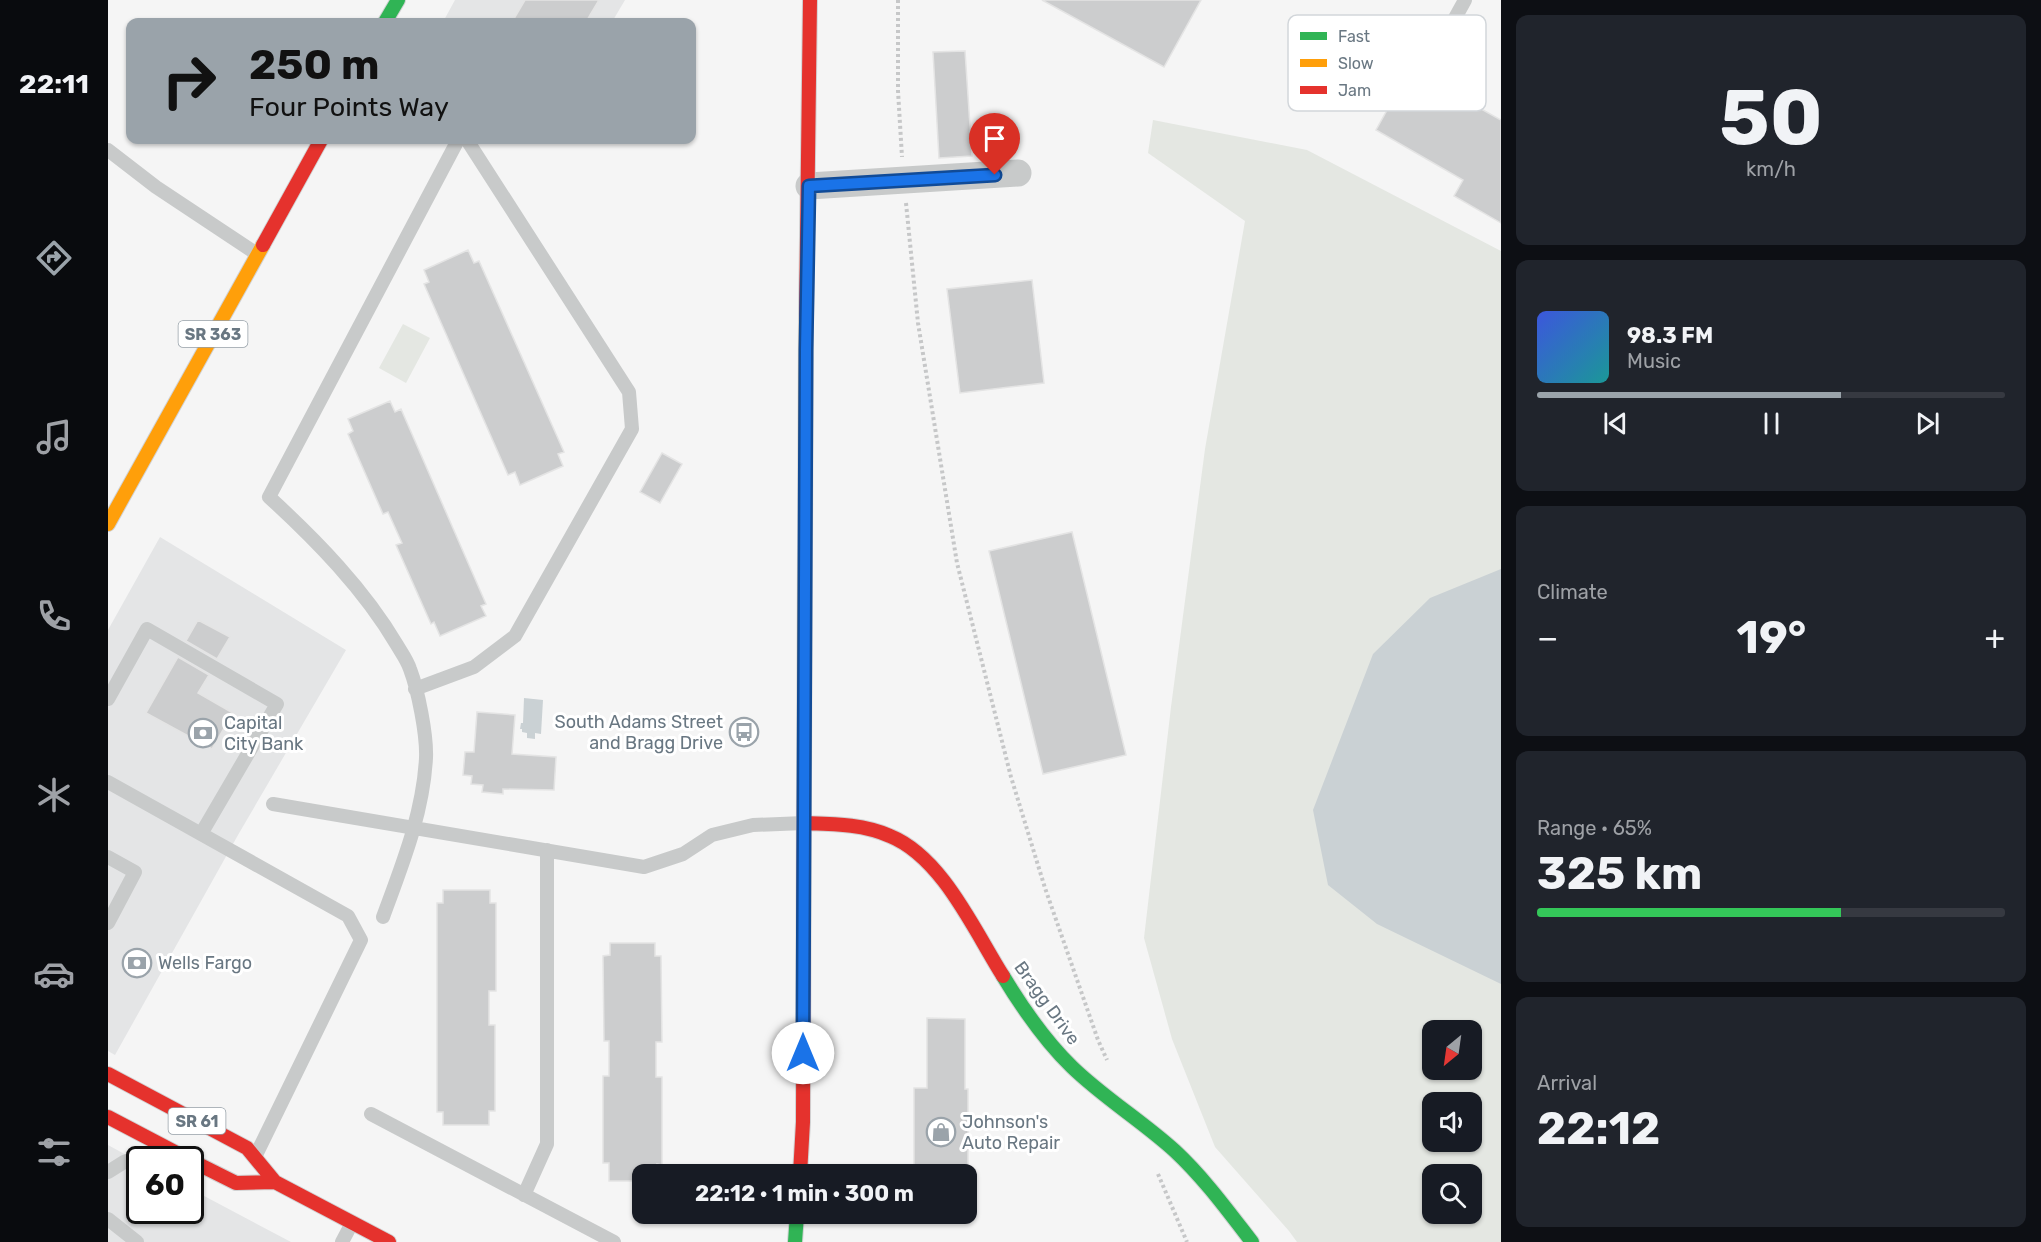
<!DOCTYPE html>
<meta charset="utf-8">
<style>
:root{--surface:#171b24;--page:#20242c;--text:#f1f3f6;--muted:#9ea1a6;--line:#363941;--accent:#9aa3aa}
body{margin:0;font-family:Rubik,sans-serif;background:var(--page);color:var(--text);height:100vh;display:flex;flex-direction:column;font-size:22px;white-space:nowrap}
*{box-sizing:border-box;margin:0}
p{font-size:20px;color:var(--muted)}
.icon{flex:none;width:33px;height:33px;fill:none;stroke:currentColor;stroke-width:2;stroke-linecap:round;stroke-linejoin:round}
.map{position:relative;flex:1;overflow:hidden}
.drawer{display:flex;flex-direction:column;gap:15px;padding:15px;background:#0d0f14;width:540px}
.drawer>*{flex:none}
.top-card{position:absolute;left:18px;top:18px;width:570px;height:126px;border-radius:12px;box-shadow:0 2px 4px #0004;background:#9aa3aa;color:#111;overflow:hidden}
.needle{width:39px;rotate:209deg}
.tools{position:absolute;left:1314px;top:1020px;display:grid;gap:12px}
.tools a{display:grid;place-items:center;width:60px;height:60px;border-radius:12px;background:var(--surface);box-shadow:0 2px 4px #0004;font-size:30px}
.speed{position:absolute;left:18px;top:1146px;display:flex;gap:12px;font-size:30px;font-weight:700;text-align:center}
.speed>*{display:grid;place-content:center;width:78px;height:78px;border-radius:50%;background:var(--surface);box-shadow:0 2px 4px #0004;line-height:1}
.speed .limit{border:3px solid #111;border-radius:9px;background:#fff;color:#111}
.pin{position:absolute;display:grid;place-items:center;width:51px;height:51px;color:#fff;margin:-62px -26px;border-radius:50% 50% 50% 0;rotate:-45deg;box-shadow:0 0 6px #0007}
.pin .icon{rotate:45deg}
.me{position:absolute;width:66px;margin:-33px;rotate:0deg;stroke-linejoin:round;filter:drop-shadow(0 0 4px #0008)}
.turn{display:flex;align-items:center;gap:21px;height:126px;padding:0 24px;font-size:27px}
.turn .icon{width:78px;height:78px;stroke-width:2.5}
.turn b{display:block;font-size:42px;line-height:51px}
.big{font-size:45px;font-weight:700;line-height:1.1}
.drawer .widget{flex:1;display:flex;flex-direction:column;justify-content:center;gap:9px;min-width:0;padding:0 21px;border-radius:12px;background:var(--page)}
.drawer .dial{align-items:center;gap:0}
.dial b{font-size:78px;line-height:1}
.song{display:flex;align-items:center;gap:18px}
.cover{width:72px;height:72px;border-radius:9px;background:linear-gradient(135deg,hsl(230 70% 55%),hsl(180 70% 35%))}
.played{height:6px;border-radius:3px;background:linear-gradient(90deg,var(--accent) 65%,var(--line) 65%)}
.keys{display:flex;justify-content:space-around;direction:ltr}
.heat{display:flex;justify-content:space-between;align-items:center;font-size:33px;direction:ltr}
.charge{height:9px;border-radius:4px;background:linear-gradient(90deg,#34c759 65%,var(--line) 0)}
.trip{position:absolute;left:524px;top:1164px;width:345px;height:60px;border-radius:12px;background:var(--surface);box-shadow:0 2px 4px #0004;font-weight:700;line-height:60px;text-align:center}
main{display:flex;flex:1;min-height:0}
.tabs{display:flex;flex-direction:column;width:108px;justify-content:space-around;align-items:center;background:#090b0e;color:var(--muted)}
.tabs .icon{width:42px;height:42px}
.tabs .selected{color:var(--accent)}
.tabs b{font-size:27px;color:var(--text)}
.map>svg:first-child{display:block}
</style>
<main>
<nav class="tabs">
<b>22:11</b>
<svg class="icon selected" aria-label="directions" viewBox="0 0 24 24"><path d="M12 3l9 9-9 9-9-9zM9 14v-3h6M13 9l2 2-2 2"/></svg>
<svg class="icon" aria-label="music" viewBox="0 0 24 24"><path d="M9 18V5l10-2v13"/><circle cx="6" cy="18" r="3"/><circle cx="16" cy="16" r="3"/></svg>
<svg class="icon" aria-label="phone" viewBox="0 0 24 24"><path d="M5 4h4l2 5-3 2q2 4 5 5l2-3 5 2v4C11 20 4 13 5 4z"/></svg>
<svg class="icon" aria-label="climate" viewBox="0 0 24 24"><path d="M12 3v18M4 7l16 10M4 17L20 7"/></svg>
<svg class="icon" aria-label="car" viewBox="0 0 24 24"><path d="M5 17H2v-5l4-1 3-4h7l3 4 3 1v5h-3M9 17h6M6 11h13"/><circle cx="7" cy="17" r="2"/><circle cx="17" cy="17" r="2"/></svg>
<svg class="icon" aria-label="filters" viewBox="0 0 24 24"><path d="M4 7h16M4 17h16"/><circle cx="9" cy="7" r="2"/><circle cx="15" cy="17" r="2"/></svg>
</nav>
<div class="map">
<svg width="1393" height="1242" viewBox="0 0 1393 1242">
<rect width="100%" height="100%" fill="#f5f5f5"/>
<path fill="#e4e5e6" d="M 347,0 L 517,0 L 504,22 L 335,22 Z
M 52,537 L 238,650 L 130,835 L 7,1055 L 0,1051 L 0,630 Z
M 0,1145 L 31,1162 L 32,1210 L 82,1210 L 83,1189 L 183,1242 L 0,1242 Z"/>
<path fill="#e4e7e2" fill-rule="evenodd" d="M 1045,120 L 1199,150 L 1393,251 L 1393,1242 L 1189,1242 L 1181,1231 L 1107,1147 L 1064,1039 L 1036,938 L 1063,707 L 1097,449 L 1137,221 L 1040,153 ZM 1324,1030 L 1364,1030 L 1364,1070 L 1324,1070 ZM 1324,1102 L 1364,1102 L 1364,1142 L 1324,1142 ZM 1324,1174 L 1364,1174 L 1364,1214 L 1324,1214 Z
M 295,324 L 322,338 L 298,383 L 271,368 Z"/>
<path fill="#cad1d4" d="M 1393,569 L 1393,984 L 1269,924 L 1220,885 L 1205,810 L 1265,654 L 1322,598 Z
M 416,698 L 435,700 L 433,734 L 427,733 L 427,739 L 419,738 L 419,733 L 414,732 L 414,729 L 412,729 L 413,723 L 415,723 Z"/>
<path fill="#cccdce" stroke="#e4e4e4" stroke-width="1.5" d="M 417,0 L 491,0 L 478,22 L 404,22 Z
M 934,0 L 1093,0 L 1056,67 Z
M 857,51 L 864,156 L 831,158 L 825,52 Z
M 1302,69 L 1393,120 L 1393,223 L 1346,196 L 1355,180 L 1268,130 Z
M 360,250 L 366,263 L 371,261 L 456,452 L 450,454 L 455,466 L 412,485 L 407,472 L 400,475 L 316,284 L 321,282 L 316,270 Z
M 924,280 L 936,383 L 852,393 L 839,289 Z
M 282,401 L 287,412 L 293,409 L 378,604 L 373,606 L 378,616 L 332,636 L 326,622 L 323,624 L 288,545 L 294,543 L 280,512 L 275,514 L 240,434 L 245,431 L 240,419 Z
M 554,453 L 574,464 L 552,503 L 532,492 Z
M 964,532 L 1018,755 L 935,774 L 881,551 Z
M 90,620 L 122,637 L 109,659 L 78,641 Z
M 70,657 L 101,675 L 90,693 L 125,713 L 104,749 L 38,713 Z
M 369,712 L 407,715 L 404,754 L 448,757 L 446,790 L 395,789 L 395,794 L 374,792 L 375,785 L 363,784 L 364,776 L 355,775 L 357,752 L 366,752 Z
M 335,890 L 382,890 L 382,903 L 388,903 L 388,991 L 381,991 L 381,1025 L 387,1025 L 387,1111 L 381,1111 L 381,1125 L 335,1125 L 335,1112 L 329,1112 L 329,903 L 335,903 Z
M 502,943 L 547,943 L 547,956 L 553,956 L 554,1042 L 548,1042 L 548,1077 L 554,1077 L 554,1165 L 549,1164 L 549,1174 L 534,1174 L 534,1181 L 501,1181 L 501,1163 L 495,1163 L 495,1076 L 501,1076 L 501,1041 L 496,1041 L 495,956 L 502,955 Z
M 819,1018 L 857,1019 L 857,1089 L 860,1089 L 860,1174 L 806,1174 L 806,1088 L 819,1088 Z"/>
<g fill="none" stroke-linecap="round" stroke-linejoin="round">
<g stroke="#d1d2d3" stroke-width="16">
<path id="fast" d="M 277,22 L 290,0
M 895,976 C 915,1009 936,1040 964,1067 C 996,1098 1034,1121 1067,1151 C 1096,1178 1120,1211 1144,1242
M 687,1242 L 689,1214"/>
</g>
<g stroke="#d1d2d3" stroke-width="16">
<path id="slow" d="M 0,524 L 155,245
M 696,775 L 698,316"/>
</g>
<g stroke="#d1d2d3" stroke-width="16">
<path id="jam" d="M 155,245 L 213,140
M 698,316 L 702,0
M 696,823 C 725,824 755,824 782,836 C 834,857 866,930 895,976
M 0,1074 L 139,1148 L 167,1182 L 281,1242
M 0,1117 L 82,1160
M 82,1160 L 128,1183 L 167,1182
M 692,1174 L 695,1122 L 696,775"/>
</g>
<path stroke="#c6c7c8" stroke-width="4" stroke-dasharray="3 3" stroke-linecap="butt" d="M 790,0 L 790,91 L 794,157
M 798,203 L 810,323 L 849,563 L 903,777 L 937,888 L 990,1040 L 999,1060
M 1050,1174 L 1079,1242"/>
<path stroke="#c8caca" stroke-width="14" d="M 1326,56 L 1357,0
M 0,150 L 48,187 L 149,254
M 307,689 L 366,667 L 407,636 L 524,429 L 521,392 L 359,140
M 0,699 L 39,629 L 169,704 L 93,834
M 0,782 L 240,916 L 253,940 L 148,1155
M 165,804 L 536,867 L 575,854 L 604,835 L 645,825 L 696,823
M 0,857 L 27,872 L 0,923
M 275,917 C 294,865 315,814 318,758 C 319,735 310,690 302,669 C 299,660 293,652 289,645 C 256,589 208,540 161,497 L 350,140
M 263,1114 L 506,1242
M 0,1172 L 16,1162 L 53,1150
M 416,1195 L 439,1144 L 439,850
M 0,1219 L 29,1242
M 234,1242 L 244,1223"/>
<path stroke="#c8caca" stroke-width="27" d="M 701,186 L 910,173"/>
<use href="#fast" stroke="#30b455" stroke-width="14"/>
<use href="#slow" stroke="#ff9f0a" stroke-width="14"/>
<use href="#jam" stroke="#e5322d" stroke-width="14"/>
</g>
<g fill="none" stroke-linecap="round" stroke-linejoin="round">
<g stroke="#114b97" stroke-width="15">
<path id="route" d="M 695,1053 L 698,350 L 701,186 L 887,175"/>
</g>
<use href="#route" stroke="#1a73e8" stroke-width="10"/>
</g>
<defs>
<g id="bus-ring" transform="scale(1.5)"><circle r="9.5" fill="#fff" stroke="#9aa3aa" stroke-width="1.5"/><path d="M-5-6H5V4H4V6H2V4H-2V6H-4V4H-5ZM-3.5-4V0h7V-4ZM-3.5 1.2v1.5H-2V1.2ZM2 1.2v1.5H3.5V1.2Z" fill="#9aa3aa"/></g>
<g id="bank-ring" transform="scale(1.5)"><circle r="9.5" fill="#fff" stroke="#9aa3aa" stroke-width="1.5"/><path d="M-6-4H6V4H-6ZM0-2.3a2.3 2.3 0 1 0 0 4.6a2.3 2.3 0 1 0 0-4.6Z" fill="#9aa3aa"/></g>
<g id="shop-ring" transform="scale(1.5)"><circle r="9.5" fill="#fff" stroke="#9aa3aa" stroke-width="1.5"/><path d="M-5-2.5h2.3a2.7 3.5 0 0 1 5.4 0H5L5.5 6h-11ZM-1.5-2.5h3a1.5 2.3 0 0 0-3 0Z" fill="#9aa3aa"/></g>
</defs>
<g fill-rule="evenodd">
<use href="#bus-ring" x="636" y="732"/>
<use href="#bank-ring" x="95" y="733"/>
<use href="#bank-ring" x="29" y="963"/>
<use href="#shop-ring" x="833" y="1132"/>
</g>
<g text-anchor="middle" stroke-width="6" stroke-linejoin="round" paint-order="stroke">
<g fill="#fff" stroke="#96a0a8" stroke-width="1.5">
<rect x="70.5" y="321" width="69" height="26" rx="4.5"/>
<rect x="60.5" y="1108" width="57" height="26" rx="4.5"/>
</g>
<g font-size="16" font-weight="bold" fill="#697782">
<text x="105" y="340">SR 363</text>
<text x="89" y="1127">SR 61</text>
</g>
<g font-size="18" fill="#697782" stroke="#fff" text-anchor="start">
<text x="615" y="728" text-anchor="end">South Adams Street<tspan x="615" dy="21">and Bragg Drive</tspan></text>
<text x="116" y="729">Capital<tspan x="116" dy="21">City Bank</tspan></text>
<text x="50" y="969">Wells Fargo</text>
<text x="854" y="1128">Johnson's<tspan x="854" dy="21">Auto Repair</tspan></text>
</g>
<g font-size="18" fill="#697782" stroke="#fff">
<text transform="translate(939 1003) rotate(54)" y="6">Bragg Drive</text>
</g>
</g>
<rect x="1180" y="15" width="198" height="96" rx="9" fill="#fff" stroke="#d2d6da" stroke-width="1.5"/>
<rect x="1192" y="32" width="27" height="8" fill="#30b455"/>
<rect x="1192" y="59" width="27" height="8" fill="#ff9f0a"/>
<rect x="1192" y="86" width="27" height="8" fill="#e5322d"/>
<g font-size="16" fill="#697782">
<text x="1230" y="42">Fast</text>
<text x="1230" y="69">Slow</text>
<text x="1230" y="96">Jam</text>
</g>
</svg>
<div class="tools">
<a><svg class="needle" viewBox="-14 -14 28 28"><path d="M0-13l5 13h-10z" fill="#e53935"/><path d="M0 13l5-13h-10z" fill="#9ea1a6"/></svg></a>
<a><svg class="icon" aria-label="sound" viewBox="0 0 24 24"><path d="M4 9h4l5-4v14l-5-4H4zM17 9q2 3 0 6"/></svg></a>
<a><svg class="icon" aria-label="search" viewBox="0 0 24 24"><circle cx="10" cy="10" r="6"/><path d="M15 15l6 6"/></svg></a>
</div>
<div class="speed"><div class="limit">60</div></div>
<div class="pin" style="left:887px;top:175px;background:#d93025"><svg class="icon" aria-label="arrive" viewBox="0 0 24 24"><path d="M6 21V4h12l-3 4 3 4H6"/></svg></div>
<svg class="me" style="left:695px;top:1053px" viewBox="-20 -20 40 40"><circle r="19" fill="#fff"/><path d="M0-13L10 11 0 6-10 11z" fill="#1a73e8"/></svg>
<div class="trip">22:12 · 1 min · 300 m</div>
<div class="top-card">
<div class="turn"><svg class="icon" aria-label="right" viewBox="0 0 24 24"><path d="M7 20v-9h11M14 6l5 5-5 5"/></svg><div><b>250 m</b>Four Points Way</div></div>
</div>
</div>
<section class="drawer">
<div class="widget dial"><b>50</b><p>km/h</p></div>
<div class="widget">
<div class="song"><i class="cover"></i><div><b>98.3 FM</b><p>Music</p></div></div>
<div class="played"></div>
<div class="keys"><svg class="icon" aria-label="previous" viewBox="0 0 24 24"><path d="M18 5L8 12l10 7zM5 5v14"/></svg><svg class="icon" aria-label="pause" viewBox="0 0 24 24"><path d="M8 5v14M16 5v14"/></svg><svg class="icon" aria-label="next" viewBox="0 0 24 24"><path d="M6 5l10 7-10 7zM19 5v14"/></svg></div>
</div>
<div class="widget"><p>Climate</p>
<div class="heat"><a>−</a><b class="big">19°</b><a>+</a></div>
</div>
<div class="widget"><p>Range · 65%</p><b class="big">325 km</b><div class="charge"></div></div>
<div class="widget"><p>Arrival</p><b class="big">22:12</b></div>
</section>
</main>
